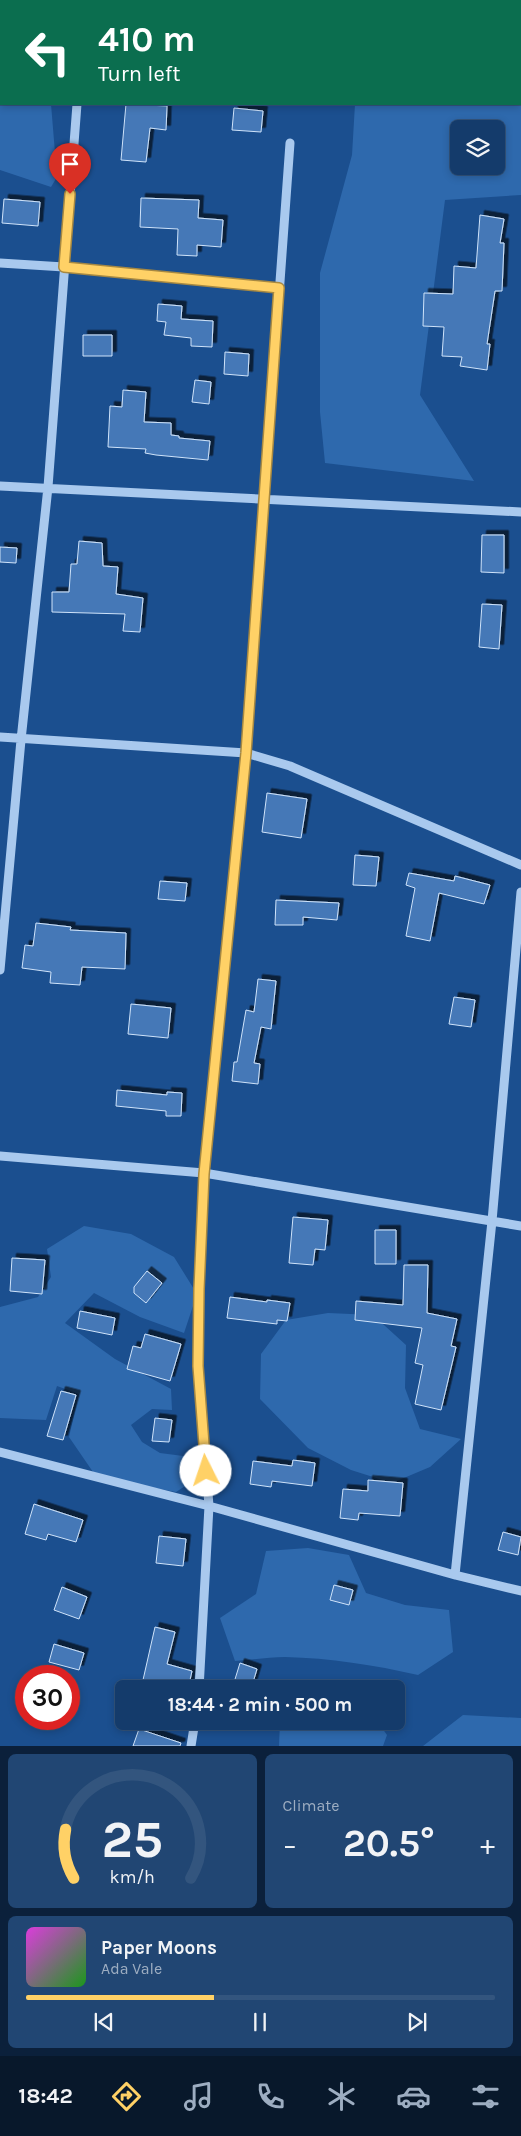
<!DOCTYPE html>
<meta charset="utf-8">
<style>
:root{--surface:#143b6b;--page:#214673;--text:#f1f3f6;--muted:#9dadc1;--line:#33557e;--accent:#ffd166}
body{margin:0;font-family:Karla,sans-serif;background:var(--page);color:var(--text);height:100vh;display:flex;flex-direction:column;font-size:19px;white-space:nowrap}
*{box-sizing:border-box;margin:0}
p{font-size:16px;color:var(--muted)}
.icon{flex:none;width:28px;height:28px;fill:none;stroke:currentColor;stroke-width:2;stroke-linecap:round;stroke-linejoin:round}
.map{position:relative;height:1746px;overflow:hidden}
.drawer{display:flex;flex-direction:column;gap:8px;padding:8px;background:#0b203b;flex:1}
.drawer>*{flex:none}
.top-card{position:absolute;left:0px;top:0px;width:521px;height:105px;box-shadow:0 2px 8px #0003,0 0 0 1px var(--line);background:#0b6e4f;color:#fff;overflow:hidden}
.controls{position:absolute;left:450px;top:120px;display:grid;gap:10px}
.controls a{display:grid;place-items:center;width:55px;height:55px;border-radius:8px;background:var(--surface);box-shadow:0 2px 8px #0003,0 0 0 1px var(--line);font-size:25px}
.speed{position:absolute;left:15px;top:1665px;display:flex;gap:10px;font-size:25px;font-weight:700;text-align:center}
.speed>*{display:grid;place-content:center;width:65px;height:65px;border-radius:50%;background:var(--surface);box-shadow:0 2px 8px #0003,0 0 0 1px var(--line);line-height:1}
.speed .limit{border:8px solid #d22;background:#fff;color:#111}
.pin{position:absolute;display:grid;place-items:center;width:42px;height:42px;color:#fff;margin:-51px -21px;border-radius:50% 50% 50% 0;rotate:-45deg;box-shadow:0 0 5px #0007}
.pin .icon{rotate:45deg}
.me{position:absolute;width:55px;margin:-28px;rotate:356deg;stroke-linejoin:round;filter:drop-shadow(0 0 4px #0008)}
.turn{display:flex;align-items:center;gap:18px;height:105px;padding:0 15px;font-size:22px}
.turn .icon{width:65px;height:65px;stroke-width:2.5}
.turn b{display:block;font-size:35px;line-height:42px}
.big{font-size:38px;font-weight:700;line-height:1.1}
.drawer .tile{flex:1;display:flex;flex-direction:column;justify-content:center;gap:8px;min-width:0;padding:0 18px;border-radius:8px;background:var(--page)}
.drawer .dial{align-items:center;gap:0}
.dial svg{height:130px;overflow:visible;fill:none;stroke:var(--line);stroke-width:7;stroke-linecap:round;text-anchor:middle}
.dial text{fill:var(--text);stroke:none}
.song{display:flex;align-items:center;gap:15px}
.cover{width:60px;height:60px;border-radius:8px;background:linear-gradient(135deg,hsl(300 70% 55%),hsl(120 70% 35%))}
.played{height:5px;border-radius:2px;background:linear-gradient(90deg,var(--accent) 40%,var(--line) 40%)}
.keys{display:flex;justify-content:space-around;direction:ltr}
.heat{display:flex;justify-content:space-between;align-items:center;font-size:28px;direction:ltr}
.drawer .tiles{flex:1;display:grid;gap:8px;grid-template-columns:1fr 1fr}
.tile:last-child{grid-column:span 2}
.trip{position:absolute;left:115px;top:1680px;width:290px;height:50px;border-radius:8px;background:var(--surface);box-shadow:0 2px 8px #0003,0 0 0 1px var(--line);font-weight:700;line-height:50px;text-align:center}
.tabs{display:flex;height:80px;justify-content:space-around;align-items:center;background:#08182b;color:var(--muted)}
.tabs .icon{width:35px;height:35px}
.tabs .selected{color:var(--accent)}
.tabs b{font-size:22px;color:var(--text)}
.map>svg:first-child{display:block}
</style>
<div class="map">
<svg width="521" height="1746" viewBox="0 0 521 1746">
<defs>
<filter id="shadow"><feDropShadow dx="4.5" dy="-4.5" stdDeviation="0" flood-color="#0009"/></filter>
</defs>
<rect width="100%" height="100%" fill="#1b4f8f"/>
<path fill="#2e69ad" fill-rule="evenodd" d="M 360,0 L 521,0 L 521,195 L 445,200 L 420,395 L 474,481 L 325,463 L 320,412 L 320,273 L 352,155 L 355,104 L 520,104 L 520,1 ZM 459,129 L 496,129 L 496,166 L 459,166 Z
M 0,58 L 1,104 L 51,104 L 57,177 L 51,187 L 0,170 Z
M 84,1226 L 131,1234 L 174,1257 L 197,1294 L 184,1333 L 140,1317 L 94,1293 L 65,1323 L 115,1359 L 171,1389 L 172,1410 L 152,1409 L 131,1425 L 142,1442 L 160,1453 L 191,1457 L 196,1479 L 176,1492 L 133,1484 L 93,1472 L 69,1437 L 79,1394 L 57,1386 L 46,1420 L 0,1418 L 0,1307 L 38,1297 L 51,1277 L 47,1249 Z
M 328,1313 L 373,1315 L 406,1345 L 405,1388 L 420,1429 L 461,1439 L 430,1467 L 392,1483 L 351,1470 L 308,1448 L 260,1399 L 261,1354 L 286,1320 Z
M 308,1548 L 349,1555 L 366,1593 L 405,1605 L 449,1610 L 453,1652 L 418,1675 C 374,1665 330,1658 285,1657 C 269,1657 252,1660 235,1661 L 220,1618 L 256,1594 L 266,1551 Z
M 463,1715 L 521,1718 L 521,1746 L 423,1746 Z
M 280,1721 L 377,1721 L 387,1735 L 383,1746 L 279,1746 Z"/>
<path fill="#4478b7" stroke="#cfe3fa" filter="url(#shadow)" d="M 126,104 L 167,106 L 166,130 L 150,128 L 146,162 L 121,160 Z
M 234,108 L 263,111 L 261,132 L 232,130 Z
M 141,198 L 199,200 L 198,218 L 223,220 L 221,247 L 197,245 L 197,256 L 177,255 L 178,229 L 140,227 Z
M 4,199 L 40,202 L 38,226 L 2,223 Z
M 480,215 L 504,219 L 500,243 L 504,243 L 502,291 L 495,291 L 487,344 L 490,344 L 487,370 L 460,366 L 462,357 L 442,356 L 444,327 L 423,326 L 424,293 L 453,294 L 454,266 L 476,268 Z
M 158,304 L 182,306 L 181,319 L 213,321 L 212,347 L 191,346 L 191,338 L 164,335 L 166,322 L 157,321 Z
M 83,335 L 112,335 L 112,356 L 83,356 Z
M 225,352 L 249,354 L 248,376 L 224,374 Z
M 195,380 L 211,382 L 209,404 L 192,402 Z
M 123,390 L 146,392 L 144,422 L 171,423 L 171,435 L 179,436 L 179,438 L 210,441 L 208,460 L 156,455 L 145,453 L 146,449 L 108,447 L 110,406 L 122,407 Z
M 482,535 L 504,535 L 504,573 L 481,572 Z
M 79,541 L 102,543 L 103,566 L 118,567 L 116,594 L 143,598 L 140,632 L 123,631 L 125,614 L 52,612 L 52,592 L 69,592 L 71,564 L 77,564 Z
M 0,547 L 17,548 L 16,563 L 0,562 Z
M 482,604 L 502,605 L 499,649 L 479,647 Z
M 267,793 L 307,799 L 301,838 L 262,832 Z
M 355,855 L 379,857 L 376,886 L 353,885 Z
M 409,873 L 454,881 L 455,876 L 490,885 L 484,904 L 439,893 L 430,941 L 406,936 L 415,888 L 406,885 Z
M 160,881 L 187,883 L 185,901 L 158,899 Z
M 276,900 L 339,903 L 337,920 L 303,917 L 303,925 L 275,925 Z
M 36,923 L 71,927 L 70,930 L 126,933 L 125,969 L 82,967 L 80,985 L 50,983 L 51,972 L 22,968 L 25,945 L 33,946 Z
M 258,979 L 276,981 L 271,1029 L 261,1027 L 254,1063 L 260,1064 L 258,1084 L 232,1081 L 234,1062 L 237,1062 L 246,1010 L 254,1012 Z
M 454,997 L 475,1000 L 471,1027 L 449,1024 Z
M 131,1004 L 171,1008 L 168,1038 L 128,1034 Z
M 117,1090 L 167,1095 L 167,1092 L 182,1093 L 181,1116 L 166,1116 L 166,1111 L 116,1106 Z
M 293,1217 L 328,1220 L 325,1250 L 315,1249 L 313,1265 L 289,1263 Z
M 375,1230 L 396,1230 L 396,1264 L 375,1264 Z
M 12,1258 L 45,1260 L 42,1294 L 10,1291 Z
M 404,1265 L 428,1265 L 427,1313 L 457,1319 L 451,1346 L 456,1347 L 441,1410 L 415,1404 L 423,1365 L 415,1363 L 422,1328 L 355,1320 L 356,1301 L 403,1305 Z
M 147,1271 L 162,1283 L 146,1303 L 134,1293 L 134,1287 Z
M 230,1297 L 267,1302 L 267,1300 L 290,1303 L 287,1321 L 277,1320 L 277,1324 L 227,1318 Z
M 80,1311 L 115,1318 L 112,1335 L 77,1328 Z
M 145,1334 L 181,1344 L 170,1381 L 127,1369 L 133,1346 L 141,1348 Z
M 61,1391 L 76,1395 L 63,1440 L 47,1436 Z
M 155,1418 L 172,1420 L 169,1442 L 152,1441 Z
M 293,1460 L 315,1463 L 312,1486 L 272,1481 L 271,1487 L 250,1484 L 253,1461 L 292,1466 Z
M 368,1480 L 403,1483 L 400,1516 L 359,1513 L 358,1520 L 340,1518 L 343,1489 L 368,1491 Z
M 34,1504 L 83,1520 L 76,1542 L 48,1534 L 46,1540 L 25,1534 Z
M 503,1532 L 521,1537 L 518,1555 L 498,1550 Z
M 159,1536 L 186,1539 L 183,1566 L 156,1563 Z
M 334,1585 L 353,1590 L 349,1605 L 330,1600 Z
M 62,1587 L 87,1597 L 79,1619 L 54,1610 Z
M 155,1627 L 175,1632 L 167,1664 L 192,1671 L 188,1689 L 179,1689 L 143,1680 Z
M 54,1644 L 84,1653 L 79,1670 L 49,1662 Z
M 240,1663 L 257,1669 L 251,1689 L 232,1689 Z
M 139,1729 L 181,1743 L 180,1746 L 133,1746 Z"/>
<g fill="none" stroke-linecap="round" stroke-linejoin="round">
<path stroke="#a9c9ee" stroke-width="9" d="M 86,1 L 86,0
M 0,263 L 64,267 L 279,288
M 0,486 L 521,512
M 0,737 L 246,753 L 290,766 L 521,865
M 0,970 L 21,740 L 48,487 L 77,104
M 0,1156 L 204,1173 L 521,1226
M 0,1452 L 209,1506 L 455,1575 L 521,1591
M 455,1575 L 492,1221 L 521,892
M 199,1689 L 209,1506 L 198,1366 L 199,1289 L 204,1173 L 246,753 L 290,143
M 191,1746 L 195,1721"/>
</g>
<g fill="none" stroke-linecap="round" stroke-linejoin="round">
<g stroke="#a68842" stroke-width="12">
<path id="route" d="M 70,194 L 64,267 L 279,288 L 246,753 L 204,1174 L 199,1289 L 198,1366 L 206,1471"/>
</g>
<use href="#route" stroke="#ffd166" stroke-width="9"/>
</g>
</svg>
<div class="controls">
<a><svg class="icon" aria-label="layers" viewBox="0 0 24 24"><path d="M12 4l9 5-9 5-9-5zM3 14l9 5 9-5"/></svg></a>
</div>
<div class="speed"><div class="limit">30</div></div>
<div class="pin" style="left:70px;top:194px;background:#d93025"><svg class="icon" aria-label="arrive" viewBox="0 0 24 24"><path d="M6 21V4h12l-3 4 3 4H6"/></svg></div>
<svg class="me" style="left:206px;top:1471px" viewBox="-20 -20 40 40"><circle r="19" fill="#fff"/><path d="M0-13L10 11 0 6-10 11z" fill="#ffd166"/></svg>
<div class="trip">18:44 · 2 min · 500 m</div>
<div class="top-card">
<div class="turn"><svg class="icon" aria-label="left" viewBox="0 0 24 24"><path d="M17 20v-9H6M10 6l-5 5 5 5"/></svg><div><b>410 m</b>Turn left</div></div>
</div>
</div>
<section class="drawer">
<div class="tiles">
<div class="tile dial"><svg viewBox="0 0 100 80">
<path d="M14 69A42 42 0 1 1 86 69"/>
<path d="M14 69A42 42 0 0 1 9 39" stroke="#ffd166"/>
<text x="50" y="56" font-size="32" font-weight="700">25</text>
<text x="50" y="72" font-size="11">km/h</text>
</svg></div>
<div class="tile"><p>Climate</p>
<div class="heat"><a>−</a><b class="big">20.5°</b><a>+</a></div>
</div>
<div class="tile">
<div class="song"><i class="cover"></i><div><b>Paper Moons</b><p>Ada Vale</p></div></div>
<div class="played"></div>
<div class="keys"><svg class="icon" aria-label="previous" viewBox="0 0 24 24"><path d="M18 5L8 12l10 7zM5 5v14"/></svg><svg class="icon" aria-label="pause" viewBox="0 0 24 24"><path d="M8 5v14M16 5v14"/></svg><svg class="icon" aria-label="next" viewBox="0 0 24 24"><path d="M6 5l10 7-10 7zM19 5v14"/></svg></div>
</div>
</div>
</section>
<nav class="tabs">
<b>18:42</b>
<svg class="icon selected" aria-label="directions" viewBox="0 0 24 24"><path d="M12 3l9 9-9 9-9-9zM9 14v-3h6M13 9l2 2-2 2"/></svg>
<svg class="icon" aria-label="music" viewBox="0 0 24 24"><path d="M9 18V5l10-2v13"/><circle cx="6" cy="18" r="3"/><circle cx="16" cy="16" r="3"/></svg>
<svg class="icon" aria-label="phone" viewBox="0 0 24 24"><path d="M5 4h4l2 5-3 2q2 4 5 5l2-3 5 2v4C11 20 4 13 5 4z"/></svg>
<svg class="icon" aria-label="climate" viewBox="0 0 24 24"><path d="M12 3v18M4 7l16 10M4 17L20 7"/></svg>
<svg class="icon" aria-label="car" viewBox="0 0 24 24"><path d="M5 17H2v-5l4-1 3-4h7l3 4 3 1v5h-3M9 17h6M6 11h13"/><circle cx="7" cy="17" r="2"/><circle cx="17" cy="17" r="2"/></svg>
<svg class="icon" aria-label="filters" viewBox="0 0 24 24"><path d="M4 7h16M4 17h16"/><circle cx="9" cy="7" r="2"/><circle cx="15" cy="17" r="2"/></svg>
</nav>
